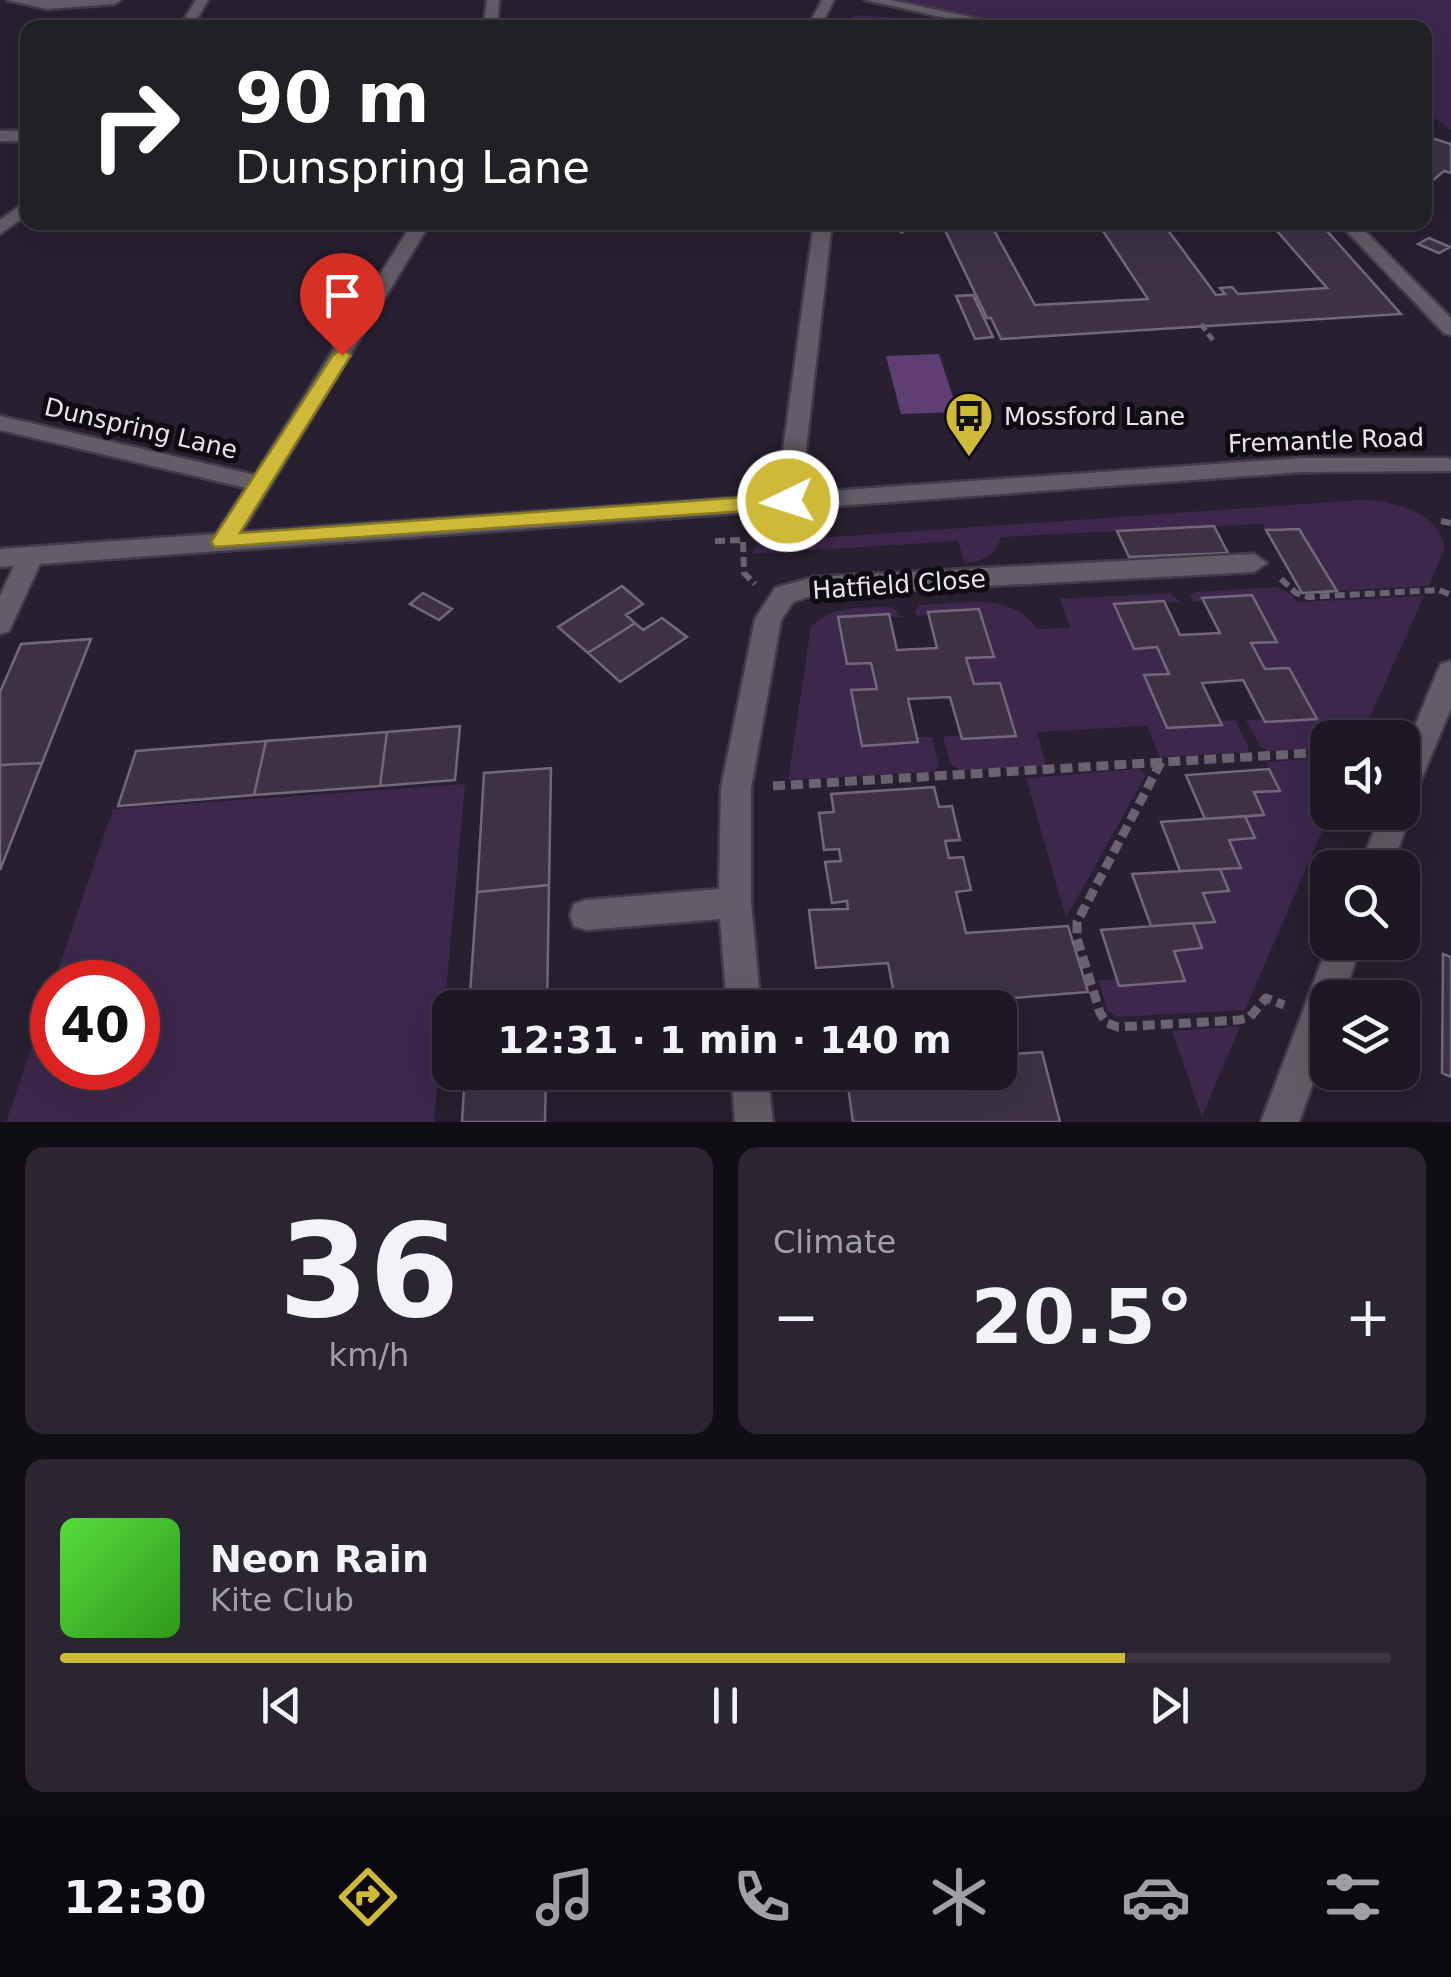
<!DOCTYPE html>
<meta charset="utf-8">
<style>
:root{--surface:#1e1724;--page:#2b2431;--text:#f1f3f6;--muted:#a19fa6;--line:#3c3641;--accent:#ceb938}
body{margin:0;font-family:"DejaVu Sans",sans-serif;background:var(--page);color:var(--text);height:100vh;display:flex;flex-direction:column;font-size:38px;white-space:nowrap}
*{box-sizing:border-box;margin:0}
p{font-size:32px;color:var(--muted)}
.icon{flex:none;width:55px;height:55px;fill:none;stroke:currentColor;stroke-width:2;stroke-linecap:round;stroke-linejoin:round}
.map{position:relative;height:1122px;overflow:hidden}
.details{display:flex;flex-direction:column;gap:25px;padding:25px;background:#100d14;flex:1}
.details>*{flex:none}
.guide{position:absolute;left:20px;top:20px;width:1412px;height:210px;border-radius:20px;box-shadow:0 10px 40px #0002,0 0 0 2px var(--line);background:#202124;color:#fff;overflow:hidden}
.fabs{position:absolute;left:1310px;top:720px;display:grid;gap:20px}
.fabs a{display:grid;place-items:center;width:110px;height:110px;border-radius:20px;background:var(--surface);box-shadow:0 10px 40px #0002,0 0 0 2px var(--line);font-size:50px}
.speed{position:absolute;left:30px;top:960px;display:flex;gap:20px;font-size:50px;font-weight:700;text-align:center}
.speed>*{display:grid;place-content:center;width:130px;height:130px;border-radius:50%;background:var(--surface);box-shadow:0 10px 40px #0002,0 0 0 2px var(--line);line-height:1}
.speed .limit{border:15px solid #d22;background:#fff;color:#111}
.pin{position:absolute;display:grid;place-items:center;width:85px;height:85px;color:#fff;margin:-102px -42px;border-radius:50% 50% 50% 0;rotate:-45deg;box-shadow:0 0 10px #0007}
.pin .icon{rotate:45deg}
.me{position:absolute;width:110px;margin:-55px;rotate:266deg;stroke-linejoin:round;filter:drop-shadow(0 0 8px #0008)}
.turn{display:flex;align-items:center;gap:35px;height:210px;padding:0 50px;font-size:45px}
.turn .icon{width:130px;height:130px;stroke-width:2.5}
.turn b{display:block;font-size:70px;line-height:85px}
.big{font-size:75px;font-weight:600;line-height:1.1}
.details .widget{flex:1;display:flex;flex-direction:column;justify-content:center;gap:15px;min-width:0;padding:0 35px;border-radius:20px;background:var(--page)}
.details .dial{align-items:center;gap:0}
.dial b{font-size:130px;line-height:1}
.song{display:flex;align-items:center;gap:30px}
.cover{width:120px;height:120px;border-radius:15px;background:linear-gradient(135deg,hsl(110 70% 55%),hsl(110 70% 35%))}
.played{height:10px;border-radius:5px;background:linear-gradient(90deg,var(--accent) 80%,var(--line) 80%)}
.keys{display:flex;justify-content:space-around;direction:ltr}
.heat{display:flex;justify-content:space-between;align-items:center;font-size:55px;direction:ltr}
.details .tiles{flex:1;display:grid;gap:25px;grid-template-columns:1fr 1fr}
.widget:last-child{grid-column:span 2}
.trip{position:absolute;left:432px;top:990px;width:585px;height:100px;border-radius:20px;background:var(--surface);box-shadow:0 10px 40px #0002,0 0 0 2px var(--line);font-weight:600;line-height:100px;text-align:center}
.menu{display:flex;height:160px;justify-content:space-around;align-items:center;background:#0c090e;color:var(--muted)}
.menu .icon{width:70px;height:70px}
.menu .on{color:var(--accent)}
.menu b{font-size:45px;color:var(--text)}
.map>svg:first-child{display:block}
</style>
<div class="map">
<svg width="1451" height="1122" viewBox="0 0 1451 1122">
<rect width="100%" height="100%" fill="#281f30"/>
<path fill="#3d274d" d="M 896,0 L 1451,0 L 1451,130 L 1425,111 L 1425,28 L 1037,28 Z
M 854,15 L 964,22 L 964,27 L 851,28 Z
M 1360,500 C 1392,501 1436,510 1445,547 L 1429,586 L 1337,591 L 1299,529 L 1266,530 L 1262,524 L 1001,537 C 995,557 983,560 965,564 L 958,541 L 753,554 L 754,548 L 762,542 Z
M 1276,587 L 1290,593 L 1296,602 L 1424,596 L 1361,737 L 1328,738 L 1327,748 L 1268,751 L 1260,746 L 1246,720 L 1316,718 L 1290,668 L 1265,669 L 1251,643 L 1277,641 L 1252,596 L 1193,602 L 1190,596 L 1195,592 Z
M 1170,593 L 1180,602 L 1115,604 L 1134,649 L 1157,647 L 1169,674 L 1144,676 L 1167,728 L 1221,725 L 1220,721 L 1235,720 L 1249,748 L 1247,752 L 1160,757 L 1147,726 L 1037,732 L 1046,766 L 960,770 L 951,765 L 943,737 L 961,735 L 963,739 L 974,684 L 966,658 L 994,656 L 979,610 L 928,612 L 928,615 L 916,616 L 915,611 L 920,605 C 962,604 1010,590 1037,629 L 1070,628 L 1060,599 Z
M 892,607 L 902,617 L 838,618 L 847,663 L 871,663 L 877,689 L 851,691 L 861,745 L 917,742 L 917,737 L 932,737 L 939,766 L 935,771 L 788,780 L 811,627 C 833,604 862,608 892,607 Z
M 1327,758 L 1330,813 L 1245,1010 L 1117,1017 L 1108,1011 L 1098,980 L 1117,979 L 1120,986 L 1184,981 L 1174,951 L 1202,948 L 1193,923 L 1214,921 L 1203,893 L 1229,891 L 1220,869 L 1240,867 L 1229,840 L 1255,838 L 1245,816 L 1264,814 L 1254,792 L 1280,791 L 1266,762 Z
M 1140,769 L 1146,775 L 1066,918 L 1026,778 Z
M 465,784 L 434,1122 L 6,1122 L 52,986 L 52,1068 L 138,1068 L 138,982 L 54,982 L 113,809 Z
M 1240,1026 L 1202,1117 L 1172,1031 Z"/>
<path fill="#5e3e75" d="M 939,354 L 958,412 L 901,414 L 886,356 Z"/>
<path fill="#3c3244" stroke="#73677c" stroke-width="2.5" d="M 1425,136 L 1451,144 L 1451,173 L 1444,171 L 1425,187 Z
M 941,222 L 996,222 L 990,223 L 1035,305 L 1148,299 L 1097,222 L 1162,222 L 1216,295 L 1225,294 L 1220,288 L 1232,287 L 1238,294 L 1327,288 L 1269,222 L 1319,222 L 1401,314 L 1001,339 L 991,318 L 987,318 Z
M 1429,238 L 1450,247 L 1439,253 L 1418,244 Z
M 973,295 L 993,337 L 975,339 L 956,296 Z
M 1214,526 L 1228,553 L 1129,557 L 1117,531 Z
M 1299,529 L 1337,591 L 1302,593 L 1266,530 Z
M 622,586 L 643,604 L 626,615 L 635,623 L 588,653 L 558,627 Z
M 423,593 L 452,609 L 439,620 L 410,604 Z
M 1252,595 L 1277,642 L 1251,643 L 1265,669 L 1289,668 L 1317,719 L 1265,722 L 1243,680 L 1202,683 L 1222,725 L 1167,728 L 1144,675 L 1169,674 L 1157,647 L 1134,649 L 1114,604 L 1164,601 L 1180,635 L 1220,633 L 1202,598 Z
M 979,609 L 994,657 L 966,658 L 974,684 L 1000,683 L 1016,736 L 962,739 L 950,697 L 908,699 L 918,742 L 862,746 L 851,690 L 877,689 L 871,663 L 847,664 L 838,617 L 889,614 L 897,650 L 937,648 L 928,612 Z
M 662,618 L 687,637 L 620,682 L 588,653 L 635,623 L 643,630 Z
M 91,639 L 42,763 L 0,765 L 0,692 L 21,644 Z
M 460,726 L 455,780 L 380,786 L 387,732 Z
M 387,732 L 380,786 L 254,795 L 266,741 Z
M 266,741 L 254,795 L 118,806 L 136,751 Z
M 42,763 L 0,870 L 0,765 Z
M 551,768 L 549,885 L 477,892 L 484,773 Z
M 1269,769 L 1280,791 L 1254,792 L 1264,815 L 1205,819 L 1186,775 Z
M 934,787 L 939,807 L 952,806 L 960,840 L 945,841 L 949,858 L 963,857 L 971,890 L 956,892 L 966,933 L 1068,926 L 1088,992 L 962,1002 L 963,1008 L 854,1008 L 896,1004 L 888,963 L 816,968 L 809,910 L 848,909 L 847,901 L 832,903 L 825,862 L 841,861 L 839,849 L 824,850 L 819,813 L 834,812 L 831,794 Z
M 1245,816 L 1255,838 L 1229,840 L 1241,868 L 1180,871 L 1161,822 Z
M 1220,869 L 1229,891 L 1203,893 L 1215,922 L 1151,926 L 1132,874 Z
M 549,885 L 547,1008 L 469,1008 L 477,892 Z
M 1193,923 L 1202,948 L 1174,951 L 1185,981 L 1119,986 L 1101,930 Z
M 1443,954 L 1451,957 L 1451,1077 L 1442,1073 Z
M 1042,1052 L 1060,1122 L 853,1122 L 846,1072 L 1000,1072 L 1000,1055 Z
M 465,1072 L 546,1072 L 545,1122 L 462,1122 Z"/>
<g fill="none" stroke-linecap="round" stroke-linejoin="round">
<g stroke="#433a4a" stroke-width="5">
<path id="minor" d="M 7,0 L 121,0 L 115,4 L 47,9 Z
M 196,0 L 208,0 L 192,28 L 179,28 Z
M 487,0 L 499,0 L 497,28 L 483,28 Z
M 822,0 L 834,0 L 820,28 L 807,28 Z
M 865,0 L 891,0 L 1021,28 L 992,28 Z
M 0,131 L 28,131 L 28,141 L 0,141 Z
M 28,200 L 28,214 L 0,234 L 0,220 Z
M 413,222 L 431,222 L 242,532 L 777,495 L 814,222 L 832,222 L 801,493 L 1302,458 L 1447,458 L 1451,459 L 1451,471 L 1302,472 L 40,564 L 9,631 L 0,634 L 0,596 L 14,566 L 0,567 L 0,549 L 216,534 L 246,488 L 0,430 L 0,416 L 255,475 Z
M 1338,222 L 1356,222 L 1451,318 L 1451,335 L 1444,333 Z
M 1254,554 L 1267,563 L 1254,572 L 814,595 L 793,602 L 781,620 L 751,788 L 751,903 L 761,1008 L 727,1008 L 720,919 L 586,930 L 574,926 L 570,915 L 574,904 L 586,900 L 719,889 L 721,788 L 755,619 L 775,588 L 814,577 Z
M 1451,661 L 1451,708 L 1410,807 L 1412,812 L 1391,868 L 1359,868 L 1382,812 L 1402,812 L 1402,758 L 1437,672 L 1441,664 Z
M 1329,942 L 1362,942 L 1343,998 L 1328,998 L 1328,1041 L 1299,1122 L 1261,1122 Z
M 731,1072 L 767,1072 L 773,1122 L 735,1122 Z"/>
</g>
<path stroke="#6a6271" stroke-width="5" stroke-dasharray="8 4" stroke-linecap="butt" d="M 900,233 L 909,222
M 1201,324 L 1215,343"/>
<path stroke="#6a6271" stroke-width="6" stroke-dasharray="10 5" stroke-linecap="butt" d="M 1441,521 L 1451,523
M 715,541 L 743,540 L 744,573 L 755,584
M 1281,579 L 1296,593 L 1308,597 L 1439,590 L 1451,595"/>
<path stroke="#6a6271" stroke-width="9" stroke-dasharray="12 6" stroke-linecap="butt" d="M 1161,762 L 1077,922 L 1077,938 L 1100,1013 L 1107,1023 L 1118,1027 L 1239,1020 L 1250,1017 L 1266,998 L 1284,1005
M 773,786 L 1328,752"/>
<use href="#minor" fill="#625d66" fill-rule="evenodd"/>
</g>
<path fill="#ceb938" stroke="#867824" stroke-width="2.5" d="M 342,349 L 351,355 L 240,533 L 788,494 L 798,501 L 788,508 L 215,547 L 211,542 L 215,536 L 333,355 Z"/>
<defs>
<g id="bus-pin" transform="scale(2.5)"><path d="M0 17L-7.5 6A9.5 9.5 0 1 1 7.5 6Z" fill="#ceb938" stroke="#0f0b12"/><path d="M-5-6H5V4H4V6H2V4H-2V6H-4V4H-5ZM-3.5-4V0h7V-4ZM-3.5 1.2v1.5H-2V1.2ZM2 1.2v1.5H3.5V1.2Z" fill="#111"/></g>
</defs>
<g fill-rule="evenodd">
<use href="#bus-pin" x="969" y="416"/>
</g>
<g text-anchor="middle" stroke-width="10" stroke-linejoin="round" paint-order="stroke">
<g font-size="25" fill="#e8e2ed" stroke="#0f0b12" text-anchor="start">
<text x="1004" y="425">Mossford Lane</text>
</g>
<g font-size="25" fill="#e8e2ed" stroke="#0f0b12">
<text transform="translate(141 428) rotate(13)" y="9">Dunspring Lane</text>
<text transform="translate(1326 440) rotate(-2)" y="9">Fremantle Road</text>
<text transform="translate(899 584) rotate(-4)" y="9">Hatfield Close</text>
</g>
</g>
</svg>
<div class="fabs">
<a><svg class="icon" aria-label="sound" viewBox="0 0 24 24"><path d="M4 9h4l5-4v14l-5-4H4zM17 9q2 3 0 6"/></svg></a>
<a><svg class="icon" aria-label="search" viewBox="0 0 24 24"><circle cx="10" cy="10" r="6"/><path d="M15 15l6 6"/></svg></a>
<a><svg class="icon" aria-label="layers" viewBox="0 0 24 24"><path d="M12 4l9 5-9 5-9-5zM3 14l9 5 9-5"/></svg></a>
</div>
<div class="speed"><div class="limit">40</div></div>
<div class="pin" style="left:342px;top:355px;background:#d93025"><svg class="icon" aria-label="arrive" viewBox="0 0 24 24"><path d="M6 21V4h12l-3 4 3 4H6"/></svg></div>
<svg class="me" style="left:788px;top:501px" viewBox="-20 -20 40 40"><circle r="17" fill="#ceb938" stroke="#fff" stroke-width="3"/><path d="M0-11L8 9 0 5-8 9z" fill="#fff"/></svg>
<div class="trip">12:31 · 1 min · 140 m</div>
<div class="guide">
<div class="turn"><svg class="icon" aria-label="right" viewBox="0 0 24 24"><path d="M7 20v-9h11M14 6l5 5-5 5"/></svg><div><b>90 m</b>Dunspring Lane</div></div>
</div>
</div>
<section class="details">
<div class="tiles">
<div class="widget dial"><b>36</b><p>km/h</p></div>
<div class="widget"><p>Climate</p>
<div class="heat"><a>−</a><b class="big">20.5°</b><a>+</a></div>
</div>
<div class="widget">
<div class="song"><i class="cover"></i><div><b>Neon Rain</b><p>Kite Club</p></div></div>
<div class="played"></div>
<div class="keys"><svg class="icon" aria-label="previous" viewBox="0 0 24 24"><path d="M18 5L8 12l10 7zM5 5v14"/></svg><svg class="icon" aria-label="pause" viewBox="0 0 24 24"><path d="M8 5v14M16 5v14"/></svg><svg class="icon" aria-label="next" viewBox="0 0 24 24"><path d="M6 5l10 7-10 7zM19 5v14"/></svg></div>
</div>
</div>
</section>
<nav class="menu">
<b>12:30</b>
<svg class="icon on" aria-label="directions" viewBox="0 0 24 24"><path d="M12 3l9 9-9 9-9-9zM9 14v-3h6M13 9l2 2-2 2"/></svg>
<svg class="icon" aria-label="music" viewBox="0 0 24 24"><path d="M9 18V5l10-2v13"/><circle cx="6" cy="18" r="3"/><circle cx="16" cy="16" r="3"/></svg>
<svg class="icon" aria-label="phone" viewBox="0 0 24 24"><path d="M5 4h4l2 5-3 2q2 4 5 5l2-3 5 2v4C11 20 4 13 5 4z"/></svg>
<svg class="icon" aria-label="climate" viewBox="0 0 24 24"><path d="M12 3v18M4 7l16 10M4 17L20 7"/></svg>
<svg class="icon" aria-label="car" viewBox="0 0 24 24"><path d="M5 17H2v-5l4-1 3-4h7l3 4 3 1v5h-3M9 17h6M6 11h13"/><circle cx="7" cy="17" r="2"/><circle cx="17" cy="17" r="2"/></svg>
<svg class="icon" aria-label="filters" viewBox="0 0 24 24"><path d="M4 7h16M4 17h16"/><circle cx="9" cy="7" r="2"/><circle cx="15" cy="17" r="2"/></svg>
</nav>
